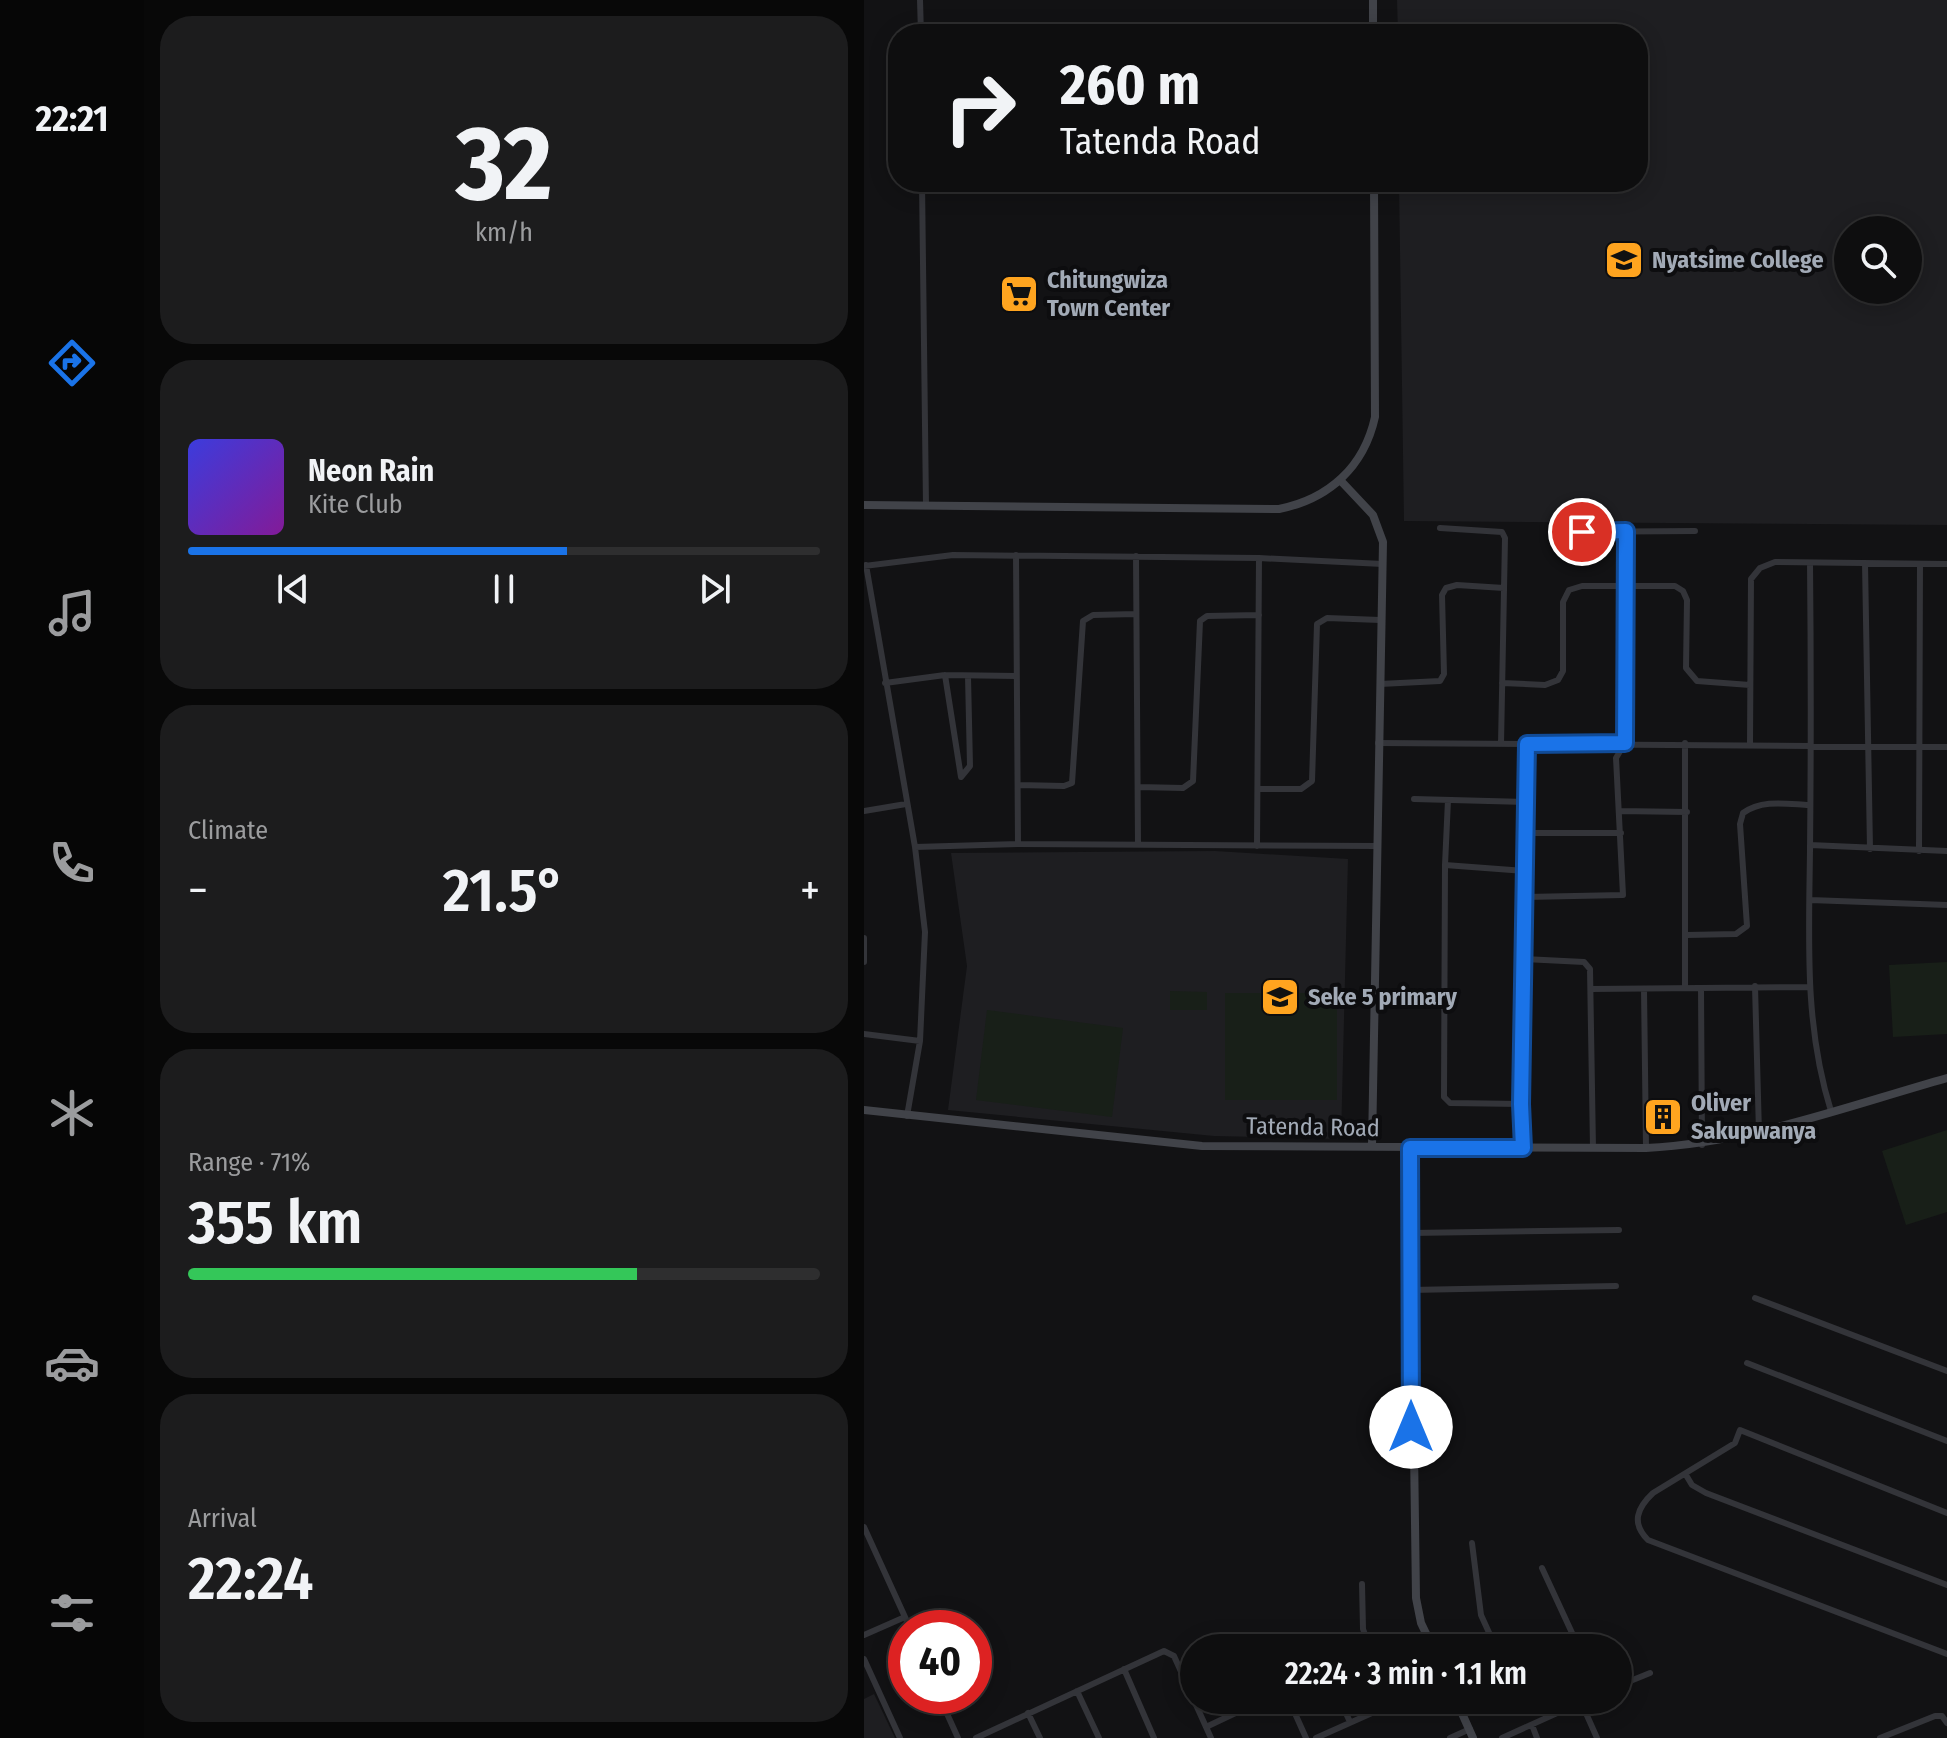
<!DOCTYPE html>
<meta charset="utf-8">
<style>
:root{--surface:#0e0e0f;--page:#1c1c1d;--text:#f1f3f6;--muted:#9b9c9e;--line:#2e2e2f;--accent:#1a73e8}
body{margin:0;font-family:"Fira Sans Condensed",sans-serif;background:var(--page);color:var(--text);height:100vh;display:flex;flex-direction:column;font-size:30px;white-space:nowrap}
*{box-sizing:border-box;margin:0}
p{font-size:26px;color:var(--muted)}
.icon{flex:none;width:44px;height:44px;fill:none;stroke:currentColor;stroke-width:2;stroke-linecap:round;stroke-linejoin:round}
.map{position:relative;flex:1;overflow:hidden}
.sheet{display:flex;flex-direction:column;gap:16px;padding:16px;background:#080808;width:720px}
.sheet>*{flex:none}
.top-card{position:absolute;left:24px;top:24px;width:760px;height:168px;border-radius:32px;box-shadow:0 4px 20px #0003,0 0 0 2px var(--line);background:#0e0e0f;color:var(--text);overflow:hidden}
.fabs{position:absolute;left:970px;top:216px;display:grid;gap:16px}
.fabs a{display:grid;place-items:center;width:88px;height:88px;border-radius:50%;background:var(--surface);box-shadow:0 4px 20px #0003,0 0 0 2px var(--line);font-size:40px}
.speed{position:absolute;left:24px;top:1610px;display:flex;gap:16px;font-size:40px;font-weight:700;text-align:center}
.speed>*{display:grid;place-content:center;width:104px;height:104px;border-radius:50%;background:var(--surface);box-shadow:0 4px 20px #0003,0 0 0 2px var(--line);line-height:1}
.speed .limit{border:12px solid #d22;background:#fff;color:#111}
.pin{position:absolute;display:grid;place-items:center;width:68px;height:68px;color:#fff;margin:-34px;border:4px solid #fff;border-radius:50%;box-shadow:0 2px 8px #0007}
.me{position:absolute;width:88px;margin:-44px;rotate:0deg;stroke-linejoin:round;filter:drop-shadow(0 0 6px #0008)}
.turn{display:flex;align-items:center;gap:28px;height:168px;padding:0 40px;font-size:36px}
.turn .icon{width:104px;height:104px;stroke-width:2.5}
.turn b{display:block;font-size:56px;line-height:68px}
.big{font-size:60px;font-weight:600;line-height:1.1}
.sheet .tile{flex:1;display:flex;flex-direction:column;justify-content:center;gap:12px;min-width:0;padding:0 28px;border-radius:32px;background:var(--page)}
.sheet .dial{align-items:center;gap:0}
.dial b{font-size:104px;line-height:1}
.song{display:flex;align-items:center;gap:24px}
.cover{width:96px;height:96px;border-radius:12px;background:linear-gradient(135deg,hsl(240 70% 55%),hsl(290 70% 35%))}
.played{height:8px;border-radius:4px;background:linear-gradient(90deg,var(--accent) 60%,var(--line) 60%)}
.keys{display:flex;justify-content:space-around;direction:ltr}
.heat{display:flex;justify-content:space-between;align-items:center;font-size:44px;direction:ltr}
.charge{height:12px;border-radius:6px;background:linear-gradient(90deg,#34c759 71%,var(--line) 0)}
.trip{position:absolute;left:316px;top:1634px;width:452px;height:80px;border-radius:40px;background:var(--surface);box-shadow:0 4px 20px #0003,0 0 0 2px var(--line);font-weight:600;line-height:80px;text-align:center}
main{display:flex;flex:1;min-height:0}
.tab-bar{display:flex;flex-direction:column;width:144px;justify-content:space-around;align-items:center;background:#060606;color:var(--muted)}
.tab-bar .icon{width:56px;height:56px}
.tab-bar .active{color:var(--accent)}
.tab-bar b{font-size:36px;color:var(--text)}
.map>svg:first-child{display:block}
</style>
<main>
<nav class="tab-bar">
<b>22:21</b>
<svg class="icon active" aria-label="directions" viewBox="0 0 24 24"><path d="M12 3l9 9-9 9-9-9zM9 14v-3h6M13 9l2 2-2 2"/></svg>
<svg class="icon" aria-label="music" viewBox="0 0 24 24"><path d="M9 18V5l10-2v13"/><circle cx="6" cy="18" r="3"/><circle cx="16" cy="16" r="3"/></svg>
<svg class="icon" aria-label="phone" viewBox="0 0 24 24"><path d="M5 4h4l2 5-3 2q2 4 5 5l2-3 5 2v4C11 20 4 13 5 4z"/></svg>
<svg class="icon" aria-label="climate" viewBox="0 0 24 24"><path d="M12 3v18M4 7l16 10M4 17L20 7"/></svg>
<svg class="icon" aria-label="car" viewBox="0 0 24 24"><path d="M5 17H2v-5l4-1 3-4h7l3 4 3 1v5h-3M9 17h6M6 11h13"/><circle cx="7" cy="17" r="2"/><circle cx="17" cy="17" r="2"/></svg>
<svg class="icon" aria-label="filters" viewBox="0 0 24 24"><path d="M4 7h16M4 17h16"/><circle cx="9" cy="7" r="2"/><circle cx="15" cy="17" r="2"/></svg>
</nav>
<section class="sheet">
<div class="tile dial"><b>32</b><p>km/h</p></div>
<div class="tile">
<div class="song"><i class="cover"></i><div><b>Neon Rain</b><p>Kite Club</p></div></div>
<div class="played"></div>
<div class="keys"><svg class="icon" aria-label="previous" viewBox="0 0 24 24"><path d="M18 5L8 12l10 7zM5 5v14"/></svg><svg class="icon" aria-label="pause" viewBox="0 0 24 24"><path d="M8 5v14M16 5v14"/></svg><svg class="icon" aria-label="next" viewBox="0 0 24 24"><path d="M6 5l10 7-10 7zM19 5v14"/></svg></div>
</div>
<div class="tile"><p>Climate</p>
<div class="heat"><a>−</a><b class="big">21.5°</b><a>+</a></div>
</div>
<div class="tile"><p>Range · 71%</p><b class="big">355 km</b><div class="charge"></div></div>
<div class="tile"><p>Arrival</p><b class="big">22:24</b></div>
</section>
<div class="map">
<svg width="1083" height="1738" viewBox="0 0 1083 1738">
<rect width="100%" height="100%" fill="#121214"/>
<path fill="#1e1e21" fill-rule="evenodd" d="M 533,0 L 1083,0 L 1083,525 L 540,521 L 535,182 L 774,182 L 774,34 L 534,34 ZM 1044,230 L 1044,290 L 984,290 L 984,230 Z
M 351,851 L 484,859 L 477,1139 L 350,1136 L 84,1110 L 103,966 L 87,853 Z
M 10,1694 L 31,1738 L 0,1738 L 0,1699 Z"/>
<path fill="#181f18" d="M 1083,962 L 1083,1034 L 1029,1037 L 1025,965 Z
M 306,991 L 343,992 L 343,1010 L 306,1010 Z
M 361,993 L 473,993 L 473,1100 L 361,1100 Z
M 123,1010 L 259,1028 L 248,1117 L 112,1100 Z
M 1083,1130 L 1083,1212 L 1042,1225 L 1018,1151 Z"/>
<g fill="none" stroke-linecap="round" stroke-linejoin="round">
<path stroke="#333439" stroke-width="6" d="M 56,0 L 57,34
M 58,182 L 62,506
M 576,528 L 638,532 L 641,538 L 637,744
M 695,532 L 831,531
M 152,555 L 154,844
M 272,556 L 274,844
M 946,563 C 947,659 947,754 946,850 C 945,939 940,1025 967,1111
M 1001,563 L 1006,849
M 2,565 L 51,847 L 61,932 L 56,1041 L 43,1116
M 0,566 L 89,555 L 395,558 L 519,564
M 81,675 L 97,777 L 106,766 L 104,676
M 21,683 L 81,675 L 152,676
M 638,683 L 681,685 L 694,680 L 699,671 L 699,602 L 705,590 L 718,586 L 811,586 L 819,591 L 823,600 L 822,668 L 833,681 L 886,685
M 516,684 L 576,681 L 580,674 L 578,595 L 582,588 L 593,585 L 640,588
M 514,743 L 1083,747
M 886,743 L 887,579 L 896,568 L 911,562 L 1083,564
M 154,785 L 200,786 L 208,783 L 219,621 L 229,615 L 272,614
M 274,787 L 319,788 L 329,781 L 336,621 L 343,616 L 395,615
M 394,789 L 437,789 L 448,781 L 453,624 L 463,618 L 516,620
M 550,799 L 663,802
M 0,811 L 42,804
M 755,811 L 823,812
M 663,833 L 757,833
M 946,845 L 1083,851
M 393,846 L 395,558
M 51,847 L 154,844 L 513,846
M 1055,851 L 1056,564
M 581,865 L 584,800
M 662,897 L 759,895 L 752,758 L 761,743 L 762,531
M 946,900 L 1083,905
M 823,935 L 872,934 L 883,926 L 876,824 L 879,813 C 898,799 923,804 945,805
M 0,938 L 0,962
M 660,959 L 720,962 L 726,969 L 729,1148
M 891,986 L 895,1133
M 821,988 L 821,743
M 837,988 L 838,1145
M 727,989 L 944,987
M 780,989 L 782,1148
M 0,1034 L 56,1041
M 657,1104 L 586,1103 L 580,1097 L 581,865 L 661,871
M 659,1148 L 657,1104 L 663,744
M 547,1233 L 755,1230
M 546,1290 L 752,1286
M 891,1298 L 1083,1371
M 883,1363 L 1083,1441
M 822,1475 L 828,1485 L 842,1493 L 1083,1585
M 1083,1513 L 876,1430 L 871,1443 L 789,1493 C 773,1508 767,1523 784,1540 L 1083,1654
M 0,1527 L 46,1628
M 608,1543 L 617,1615 L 632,1648
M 678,1568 L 715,1648
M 498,1584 L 499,1629 L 506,1648
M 0,1635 L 41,1617
M 361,1640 L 365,1648
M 0,1659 L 36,1738
M 260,1669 L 290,1738
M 754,1686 L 786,1673
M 213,1691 L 235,1738
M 75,1696 L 94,1738
M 425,1700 L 442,1738
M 476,1700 L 486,1722
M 681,1700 L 688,1715
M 717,1702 L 733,1738
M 164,1713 L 176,1738
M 668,1725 L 673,1738
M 342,1727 L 399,1700
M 112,1738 L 300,1651 L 310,1656 L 347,1738
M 452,1738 L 537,1700
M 586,1738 L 606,1729
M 638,1738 L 722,1700
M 1016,1738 L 1071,1716 L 1078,1716 L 1083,1723"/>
<path stroke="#414349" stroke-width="8" d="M 509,0 L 509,34
M 477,481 L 509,515 L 519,542 L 508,1146
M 0,505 L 415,509 C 465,499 500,467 511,417 L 510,182
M 0,1110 L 338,1146 L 782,1148 C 886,1143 983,1106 1083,1078
M 546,1148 L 552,1598 L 557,1623 L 569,1648
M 592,1700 L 609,1738"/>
</g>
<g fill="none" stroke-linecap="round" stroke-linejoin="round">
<g stroke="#114b97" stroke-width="20">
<path id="route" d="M 547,1427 L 546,1148 L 659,1148 L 657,1104 L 663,744 L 761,743 L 762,531 L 718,532"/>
</g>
<use href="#route" stroke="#1a73e8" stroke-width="14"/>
</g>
<defs>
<g id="school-square" transform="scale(2)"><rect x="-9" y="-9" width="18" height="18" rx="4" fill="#ffa41f" stroke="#0d0d0f"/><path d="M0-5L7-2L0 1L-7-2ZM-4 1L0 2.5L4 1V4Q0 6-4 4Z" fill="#111"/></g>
<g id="supermarket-square" transform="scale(2)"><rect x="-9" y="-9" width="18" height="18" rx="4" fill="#ffa41f" stroke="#0d0d0f"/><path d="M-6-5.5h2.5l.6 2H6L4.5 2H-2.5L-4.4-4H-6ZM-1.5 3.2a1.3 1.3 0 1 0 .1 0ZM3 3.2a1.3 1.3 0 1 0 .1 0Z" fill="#111"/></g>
<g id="building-square" transform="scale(2)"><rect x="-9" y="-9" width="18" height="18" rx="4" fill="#ffa41f" stroke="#0d0d0f"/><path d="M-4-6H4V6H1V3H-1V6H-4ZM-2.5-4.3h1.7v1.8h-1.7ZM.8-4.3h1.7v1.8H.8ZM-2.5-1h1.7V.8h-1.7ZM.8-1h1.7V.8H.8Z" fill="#111"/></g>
</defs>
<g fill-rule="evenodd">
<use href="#school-square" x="760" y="260"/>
<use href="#supermarket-square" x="155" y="294"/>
<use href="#school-square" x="416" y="997"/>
<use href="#building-square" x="799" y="1117"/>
</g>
<g text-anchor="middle" stroke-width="8" stroke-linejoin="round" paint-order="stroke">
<g font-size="24" font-weight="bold" fill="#a2aab6" stroke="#0d0d0f" text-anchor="start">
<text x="788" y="268">Nyatsime College</text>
<text x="183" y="288">Chitungwiza<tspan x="183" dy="28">Town Center</tspan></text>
<text x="444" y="1005">Seke 5 primary</text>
<text x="827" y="1111">Oliver<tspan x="827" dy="28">Sakupwanya</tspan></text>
</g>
<g font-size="24" fill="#a2aab6" stroke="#0d0d0f">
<text transform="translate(449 1127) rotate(1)" y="8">Tatenda Road</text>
</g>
</g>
</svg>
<div class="fabs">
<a><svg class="icon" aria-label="search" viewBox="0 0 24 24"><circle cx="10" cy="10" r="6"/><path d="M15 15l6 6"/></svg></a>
</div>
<div class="speed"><div class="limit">40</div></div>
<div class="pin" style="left:718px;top:532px;background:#d93025"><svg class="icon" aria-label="arrive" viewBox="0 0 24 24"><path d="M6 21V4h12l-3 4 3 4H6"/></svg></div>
<svg class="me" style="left:547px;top:1427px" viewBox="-20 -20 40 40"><circle r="19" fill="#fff"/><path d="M0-13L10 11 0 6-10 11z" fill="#1a73e8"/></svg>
<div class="trip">22:24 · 3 min · 1.1 km</div>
<div class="top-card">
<div class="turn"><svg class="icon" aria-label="right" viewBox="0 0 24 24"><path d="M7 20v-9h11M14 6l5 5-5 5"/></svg><div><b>260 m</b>Tatenda Road</div></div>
</div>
</div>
</main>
